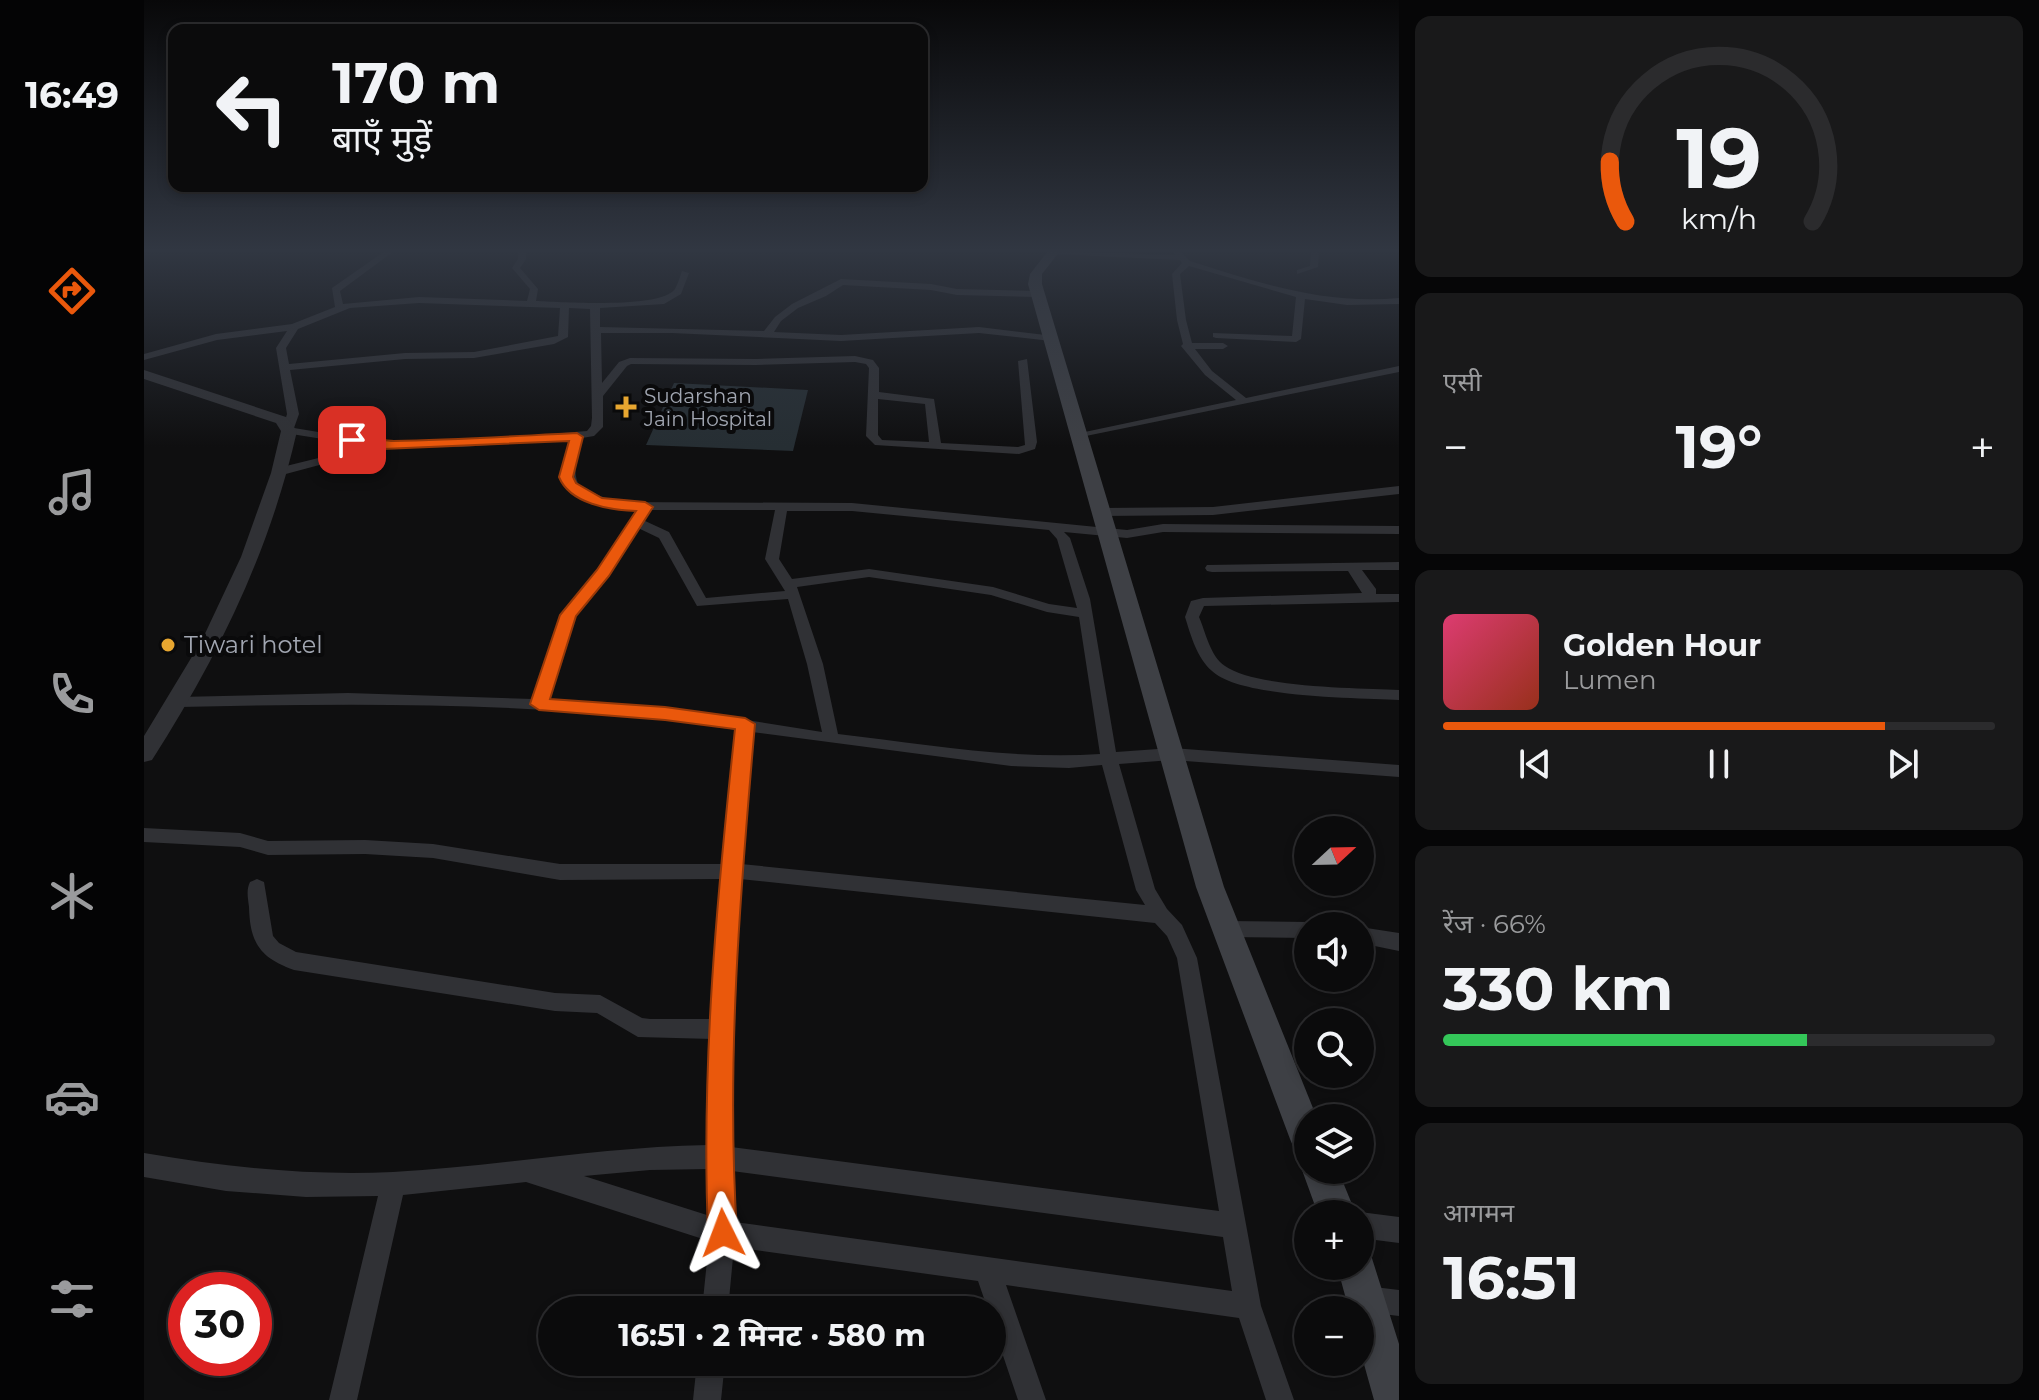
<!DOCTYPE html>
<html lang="hi">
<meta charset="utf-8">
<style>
:root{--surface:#0b0b0c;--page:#19191a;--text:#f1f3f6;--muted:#9a9b9d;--line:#2b2b2d;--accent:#ea580c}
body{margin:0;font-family:Montserrat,"Noto Sans Devanagari",sans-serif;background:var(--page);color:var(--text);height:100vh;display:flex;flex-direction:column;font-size:30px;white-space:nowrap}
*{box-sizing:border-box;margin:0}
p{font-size:26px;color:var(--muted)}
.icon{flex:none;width:44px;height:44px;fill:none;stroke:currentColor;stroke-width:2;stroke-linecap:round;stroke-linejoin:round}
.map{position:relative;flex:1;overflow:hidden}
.details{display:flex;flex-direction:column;gap:16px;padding:16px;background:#060607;width:640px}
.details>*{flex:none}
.hud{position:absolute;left:24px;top:24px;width:760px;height:168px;border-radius:16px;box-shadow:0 4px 12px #0003,0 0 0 2px var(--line);background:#0b0b0c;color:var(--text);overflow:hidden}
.needle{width:52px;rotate:68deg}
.controls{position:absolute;left:1150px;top:816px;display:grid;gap:16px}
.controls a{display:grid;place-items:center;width:80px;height:80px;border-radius:50%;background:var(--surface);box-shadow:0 4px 12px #0003,0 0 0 2px var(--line);font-size:40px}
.speed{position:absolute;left:24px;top:1272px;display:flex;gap:16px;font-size:40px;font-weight:700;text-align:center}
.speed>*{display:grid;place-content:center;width:104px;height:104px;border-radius:50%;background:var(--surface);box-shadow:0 4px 12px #0003,0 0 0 2px var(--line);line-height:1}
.speed .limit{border:12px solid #d22;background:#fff;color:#111}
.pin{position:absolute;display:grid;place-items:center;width:68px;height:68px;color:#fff;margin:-34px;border-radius:16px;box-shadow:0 4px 12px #0006}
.me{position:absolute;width:88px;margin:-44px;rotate:357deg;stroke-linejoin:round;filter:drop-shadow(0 0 6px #0008)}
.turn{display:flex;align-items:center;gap:28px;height:168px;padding:0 32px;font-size:36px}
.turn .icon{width:104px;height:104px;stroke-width:2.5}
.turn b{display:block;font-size:56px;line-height:68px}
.big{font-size:60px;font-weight:700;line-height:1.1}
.details .widget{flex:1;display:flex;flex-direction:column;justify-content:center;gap:12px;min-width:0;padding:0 28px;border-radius:16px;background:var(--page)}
.details .dial{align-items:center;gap:0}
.dial svg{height:208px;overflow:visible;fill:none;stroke:var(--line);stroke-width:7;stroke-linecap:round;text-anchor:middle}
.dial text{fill:var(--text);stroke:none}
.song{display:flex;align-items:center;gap:24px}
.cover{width:96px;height:96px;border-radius:12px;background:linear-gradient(135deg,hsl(340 70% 55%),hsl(10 70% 35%))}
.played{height:8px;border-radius:4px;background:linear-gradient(90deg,var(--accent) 80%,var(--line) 80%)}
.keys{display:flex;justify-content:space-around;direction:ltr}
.heat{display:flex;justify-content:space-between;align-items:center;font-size:44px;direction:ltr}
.charge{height:12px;border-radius:6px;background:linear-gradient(90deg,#34c759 66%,var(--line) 0)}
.trip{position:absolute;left:394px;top:1296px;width:468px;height:80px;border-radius:40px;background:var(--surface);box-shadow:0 4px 12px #0003,0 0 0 2px var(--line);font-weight:700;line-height:80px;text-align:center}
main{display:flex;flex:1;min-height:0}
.menu{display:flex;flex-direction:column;width:144px;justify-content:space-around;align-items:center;background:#040405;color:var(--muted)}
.menu .icon{width:56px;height:56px}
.menu .active{color:var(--accent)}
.menu b{font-size:36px;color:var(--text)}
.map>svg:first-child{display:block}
</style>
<main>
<nav class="menu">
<b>16:49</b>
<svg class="icon active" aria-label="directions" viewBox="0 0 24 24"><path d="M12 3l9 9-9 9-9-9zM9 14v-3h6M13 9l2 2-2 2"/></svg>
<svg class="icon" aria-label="music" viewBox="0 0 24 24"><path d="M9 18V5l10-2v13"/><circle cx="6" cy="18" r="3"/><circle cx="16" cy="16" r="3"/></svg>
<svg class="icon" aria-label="phone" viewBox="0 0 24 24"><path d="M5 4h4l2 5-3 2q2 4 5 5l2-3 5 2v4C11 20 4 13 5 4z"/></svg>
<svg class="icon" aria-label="climate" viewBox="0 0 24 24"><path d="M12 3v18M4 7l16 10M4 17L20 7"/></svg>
<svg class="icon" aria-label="car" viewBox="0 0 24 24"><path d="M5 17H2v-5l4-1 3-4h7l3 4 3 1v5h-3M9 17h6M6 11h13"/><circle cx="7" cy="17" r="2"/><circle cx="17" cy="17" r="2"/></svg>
<svg class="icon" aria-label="filters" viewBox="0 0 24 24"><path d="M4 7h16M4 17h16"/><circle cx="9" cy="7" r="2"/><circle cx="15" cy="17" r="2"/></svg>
</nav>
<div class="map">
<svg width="1255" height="1400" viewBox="0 0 1255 1400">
<rect width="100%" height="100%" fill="#0f0f10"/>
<path fill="#262e33" d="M 530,383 L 664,390 L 649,451 L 502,445 Z"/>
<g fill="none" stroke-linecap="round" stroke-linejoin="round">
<path fill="#303135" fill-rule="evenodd" d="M 241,251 L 250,251 L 196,291 L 199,304 L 275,297 L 383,301 L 386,289 L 368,268 L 374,259 L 374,251 L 382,251 L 382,259 L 376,268 L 394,289 L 392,301 C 418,302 517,309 531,289 C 534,284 536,276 538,271 L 545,273 L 537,294 L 520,304 L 456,308 L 456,327 L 620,331 L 631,317 L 648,304 L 697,279 L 787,284 L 813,289 L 894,291 L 898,294 L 894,297 L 813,295 L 787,290 L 699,285 L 682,296 L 654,308 L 637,321 L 630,332 L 697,335 L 835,327 L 910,336 L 910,340 L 907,341 L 835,333 L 697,341 L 528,333 L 457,333 L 458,383 L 475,362 L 486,358 L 612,359 L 711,356 L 729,360 L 735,368 L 735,392 L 790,399 L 797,443 L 874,447 L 881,445 L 874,361 L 883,359 L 893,442 L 891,449 L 875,454 L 731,445 L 722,436 L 725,368 L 722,364 L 711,362 L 612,365 L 487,364 L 483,366 L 459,396 L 459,427 L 450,436 L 438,438 C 434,455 426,473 437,489 L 473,502 L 708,503 L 983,530 L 1019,524 L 1255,526 L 1255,534 L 1019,532 L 983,538 L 920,532 L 926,538 L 946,599 L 972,752 L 1028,748 L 1255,765 L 1255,777 L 1028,760 L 975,764 L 1011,889 L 1023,909 L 1038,925 L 1053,958 L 1117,1306 L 1150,1400 L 1122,1400 L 1095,1318 L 862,1285 L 902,1400 L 874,1400 L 848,1323 L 848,1310 L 844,1310 L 834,1281 L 590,1247 L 584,1310 L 558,1310 L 565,1241 L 382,1182 L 259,1195 L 213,1400 L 185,1400 L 234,1196 L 162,1197 L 82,1191 L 0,1177 L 0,1153 C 83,1167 164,1176 249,1172 C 354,1166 457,1147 564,1145 L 569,1039 L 494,1037 L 453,1013 L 411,1011 L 150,970 C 116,958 106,943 105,907 C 104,898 102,890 106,882 L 113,879 L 120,882 L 129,936 L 135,943 L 152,952 L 411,993 L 456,995 L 498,1018 L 506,1019 L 570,1019 L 577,879 L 416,880 L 289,858 L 221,854 L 124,855 L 96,847 L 0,842 L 0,828 L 96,833 L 124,841 L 221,840 L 289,844 L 416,864 L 578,864 L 592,730 C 408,701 221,703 35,707 L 27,702 L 35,697 L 204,693 L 389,699 L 417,615 L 454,571 L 493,510 L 472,510 L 428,494 L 419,477 L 427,439 L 318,447 L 239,448 L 138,475 L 134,474 L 134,468 L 223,446 L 141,433 L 139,427 L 143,414 L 132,348 L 143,331 L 73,340 L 0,360 L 0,354 L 72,334 L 148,324 L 191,307 L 188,288 ZM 275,303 L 416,308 L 414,336 L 330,352 L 261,353 L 145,364 L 142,348 L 154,329 L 206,308 ZM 425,308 L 446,309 L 448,418 L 447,426 L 443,431 L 318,441 L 235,442 L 150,428 L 155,414 L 146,370 L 261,359 L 330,358 L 410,344 L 424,337 ZM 734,399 L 781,404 L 785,442 L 738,440 L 734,435 ZM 505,510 L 631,510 L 621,559 L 641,591 L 562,598 L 525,532 L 499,520 ZM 643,511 L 708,511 L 905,530 L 913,539 L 933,608 L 905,604 L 849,587 L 725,569 L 648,579 L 635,559 ZM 494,528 L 515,538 L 553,606 L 644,599 L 663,664 L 678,732 L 521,707 L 405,699 L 431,616 L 464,576 ZM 725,577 L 847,595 L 903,612 L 935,617 L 956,754 C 869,760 781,744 694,734 L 679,664 L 653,587 ZM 608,732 L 867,766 L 925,768 L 958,765 L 992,890 L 1001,905 L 597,864 ZM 596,879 L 1011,923 L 1023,936 L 1033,958 L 1075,1211 L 587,1147 ZM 564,1169 L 566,1216 L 440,1176 L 506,1170 ZM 588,1171 L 1079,1237 L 1088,1291 L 591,1222 Z
M 906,251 L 1031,255 L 1028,251 L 1036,251 L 1046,261 C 1115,283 1182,305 1255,298 L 1255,304 L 1203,305 L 1161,299 L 1157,339 L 1152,342 L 1072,338 L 1069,337 L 1069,333 L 1148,336 L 1152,297 L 1045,266 L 1036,274 L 1042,320 L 1048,343 L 1079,343 L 1084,346 L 1079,349 L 1051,349 L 1068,371 L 1102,398 L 1255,366 L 1255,372 L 932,438 L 930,436 L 936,433 L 1092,400 L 1061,375 L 1037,346 L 1039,344 L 1033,320 L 1028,274 L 1038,263 L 1036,260 L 909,254 Z
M 1167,251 L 1175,251 L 1174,267 L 1153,274 L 1153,270 L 1166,266 Z
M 1255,486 L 1255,494 L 1069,515 L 958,516 L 952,512 L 958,508 L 1069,507 Z
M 1255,562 L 1255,570 L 1218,570 L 1232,589 L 1232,594 L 1255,594 L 1255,602 L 1060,606 L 1055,617 C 1062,633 1066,656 1081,666 C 1112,688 1215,688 1255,690 L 1255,700 C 1215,698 1096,698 1068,671 C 1053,658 1047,636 1041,617 L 1047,601 L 1059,598 L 1218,593 L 1204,571 L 1068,572 L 1063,571 L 1061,568 L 1063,565 Z
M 1083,921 L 1164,922 L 1172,926 L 1164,926 L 1164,938 L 1083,937 L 1076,935 L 1073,929 L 1076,923 Z
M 1216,927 L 1255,933 L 1255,951 L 1216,943 Z
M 1216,1212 L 1255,1217 L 1255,1243 L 1216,1238 L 1216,1214 L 1212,1214 Z
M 1222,1286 L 1255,1290 L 1255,1316 L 1222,1312 L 1213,1308 L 1209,1299 L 1213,1290 Z
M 553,1362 L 581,1362 L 577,1400 L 549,1400 Z"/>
<path fill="#303135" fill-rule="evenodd" d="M 0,370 L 142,417 L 153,431 C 126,551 74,657 8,760 L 0,762 L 0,736 L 58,640 L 97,557 L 127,473 L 137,431 L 132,423 L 0,379 Z"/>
<path fill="#3e4045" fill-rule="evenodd" d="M 904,251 L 916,251 L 898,274 L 898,284 L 1080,887 L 1173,1118 L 1164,1118 L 1164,1157 L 1151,1151 L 1146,1139 L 1052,887 L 884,284 L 886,274 Z
M 1164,1157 L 1164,1170 L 1194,1170 L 1212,1214 L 1174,1214 L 1158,1170 Z
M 1216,1248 L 1226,1252 L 1255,1344 L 1255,1400 L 1230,1400 L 1216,1350 L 1216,1310 L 1205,1310 L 1193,1266 L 1216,1266 Z"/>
</g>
<linearGradient id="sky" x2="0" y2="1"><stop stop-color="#080809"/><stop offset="0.56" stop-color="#313742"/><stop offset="1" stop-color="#313742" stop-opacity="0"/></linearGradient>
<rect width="1255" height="447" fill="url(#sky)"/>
<path fill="#ea580c" stroke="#983908" stroke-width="2" d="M 433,433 L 439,437 L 429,477 L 432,483 L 458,498 L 501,502 L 509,507 L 465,576 L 432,616 L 406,699 L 521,707 L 601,718 L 611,724 C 596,893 582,1064 593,1233 L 589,1243 L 579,1247 L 568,1243 L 564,1233 C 557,1065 573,896 591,729 L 521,720 L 395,710 L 386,704 L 416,615 L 453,570 L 492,511 C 466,510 426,504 415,477 L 425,441 L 239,449 L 201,440 C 212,432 236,441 250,441 C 311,440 372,436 433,433 Z"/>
<g fill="#e7a630" stroke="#0a0a0b" stroke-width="3">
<path d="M478 395h8v8h8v8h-8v8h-8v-8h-8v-8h8z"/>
<circle cx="24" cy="645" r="8"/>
</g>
<g text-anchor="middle" stroke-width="8" stroke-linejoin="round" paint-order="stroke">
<g font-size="20" fill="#a1a6b1" stroke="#0a0a0b" text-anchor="start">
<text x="500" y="403">Sudarshan<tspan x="500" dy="23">Jain Hospital</tspan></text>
</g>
<g font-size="24" fill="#a1a6b1" stroke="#0a0a0b" text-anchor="start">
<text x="40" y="653">Tiwari hotel</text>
</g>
</g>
</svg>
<div class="controls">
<a><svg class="needle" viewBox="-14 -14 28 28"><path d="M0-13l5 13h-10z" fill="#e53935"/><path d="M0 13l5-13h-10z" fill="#9a9b9d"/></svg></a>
<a><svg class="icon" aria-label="sound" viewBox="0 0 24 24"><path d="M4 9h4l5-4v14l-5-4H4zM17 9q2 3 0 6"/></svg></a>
<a><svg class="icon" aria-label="search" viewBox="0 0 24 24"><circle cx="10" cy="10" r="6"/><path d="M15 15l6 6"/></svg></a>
<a><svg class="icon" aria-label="layers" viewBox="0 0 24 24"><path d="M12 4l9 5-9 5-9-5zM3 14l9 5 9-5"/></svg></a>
<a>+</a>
<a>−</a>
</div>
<div class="speed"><div class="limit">30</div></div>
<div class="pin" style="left:208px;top:440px;background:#d93025"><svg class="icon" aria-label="arrive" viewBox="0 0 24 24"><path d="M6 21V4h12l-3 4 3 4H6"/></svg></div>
<svg class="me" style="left:579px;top:1233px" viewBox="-20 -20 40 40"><path d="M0-17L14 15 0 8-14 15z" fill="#ea580c" stroke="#fff" stroke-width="4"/></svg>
<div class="trip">16:51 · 2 मिनट · 580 m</div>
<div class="hud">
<div class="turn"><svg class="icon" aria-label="left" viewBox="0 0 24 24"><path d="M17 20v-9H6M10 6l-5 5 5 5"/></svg><div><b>170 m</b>बाएँ मुड़ें</div></div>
</div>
</div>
<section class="details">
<div class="widget dial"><svg viewBox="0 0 100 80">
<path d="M14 69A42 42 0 1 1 86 69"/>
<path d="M14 69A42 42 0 0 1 8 46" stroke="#ea580c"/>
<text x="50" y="56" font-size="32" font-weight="700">19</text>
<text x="50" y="72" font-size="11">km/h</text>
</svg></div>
<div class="widget"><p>एसी</p>
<div class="heat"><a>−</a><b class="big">19°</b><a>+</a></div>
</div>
<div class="widget">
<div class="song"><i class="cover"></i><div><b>Golden Hour</b><p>Lumen</p></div></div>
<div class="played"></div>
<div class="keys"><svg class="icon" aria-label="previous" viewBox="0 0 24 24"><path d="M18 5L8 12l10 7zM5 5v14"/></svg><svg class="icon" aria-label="pause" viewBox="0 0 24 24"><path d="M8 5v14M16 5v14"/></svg><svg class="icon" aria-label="next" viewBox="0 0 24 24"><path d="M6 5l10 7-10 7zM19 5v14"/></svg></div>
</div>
<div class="widget"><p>रेंज · 66%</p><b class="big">330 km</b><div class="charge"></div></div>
<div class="widget"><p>आगमन</p><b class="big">16:51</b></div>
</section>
</main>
